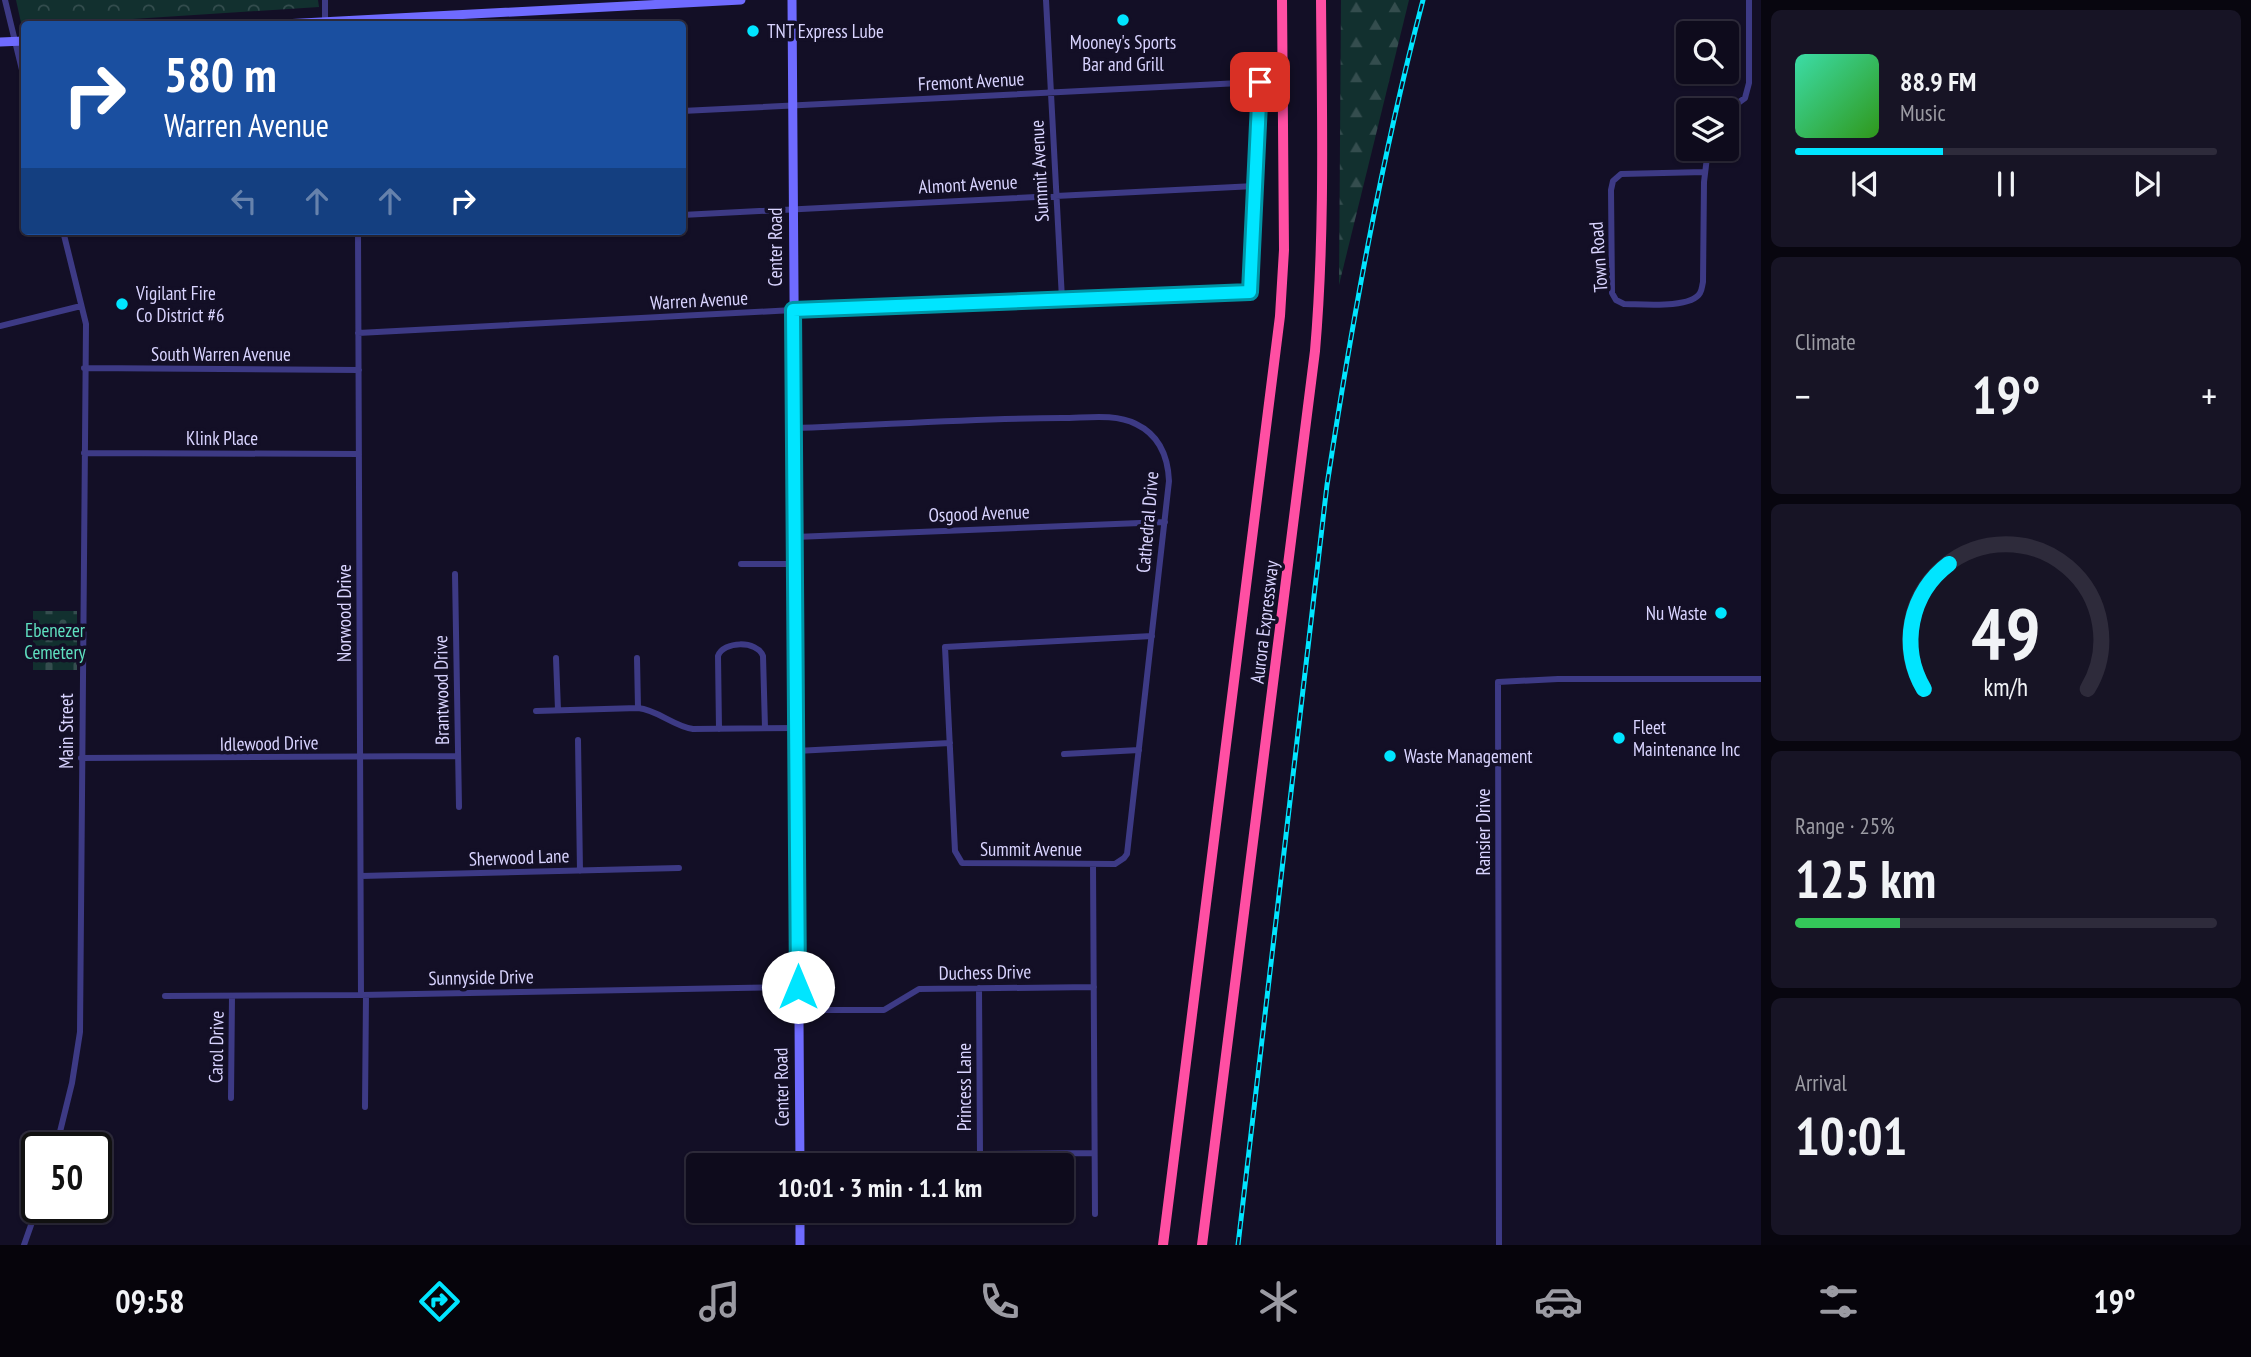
<!DOCTYPE html>
<meta charset="utf-8">
<style>
:root{--surface:#0e0b1c;--page:#171425;--text:#f1f3f6;--muted:#9b9ba3;--line:#2e2b3b;--accent:#00e5ff}
body{margin:0;font-family:"PT Sans Narrow",sans-serif;background:var(--page);color:var(--text);height:100vh;display:flex;flex-direction:column;font-size:26px;white-space:nowrap}
*{box-sizing:border-box;margin:0}
p{font-size:23px;color:var(--muted)}
.icon{flex:none;width:38px;height:38px;fill:none;stroke:currentColor;stroke-width:2;stroke-linecap:round;stroke-linejoin:round}
.map{position:relative;flex:1;overflow:hidden}
.sheet{display:flex;flex-direction:column;gap:10px;padding:10px;background:#08060f;width:490px}
.sheet>*{flex:none}
.top-card{position:absolute;left:21px;top:21px;width:665px;height:214px;border-radius:7px;box-shadow:0 2px 5px #0004,0 0 0 2px var(--line);background:#1a4fa0;color:#fff;overflow:hidden}
.tools{position:absolute;left:1676px;top:21px;display:grid;gap:14px}
.tools a{display:grid;place-items:center;width:63px;height:63px;border-radius:7px;background:var(--surface);box-shadow:0 2px 5px #0004,0 0 0 2px var(--line);font-size:35px}
.speed{position:absolute;left:21px;top:1132px;display:flex;gap:14px;font-size:35px;font-weight:700;text-align:center}
.speed>*{display:grid;place-content:center;width:91px;height:91px;border-radius:50%;background:var(--surface);box-shadow:0 2px 5px #0004,0 0 0 2px var(--line);line-height:1}
.speed .limit{border:4px solid #111;border-radius:10px;background:#fff;color:#111}
.pin{position:absolute;display:grid;place-items:center;width:60px;height:60px;color:#fff;margin:-30px;border-radius:14px;box-shadow:0 4px 10px #0006}
.me{position:absolute;width:77px;margin:-38px;rotate:0deg;stroke-linejoin:round;filter:drop-shadow(0 0 5px #0008)}
.turn{display:flex;align-items:center;gap:24px;height:147px;padding:0 28px;font-size:32px}
.turn .icon{width:91px;height:91px;stroke-width:2.5}
.turn b{display:block;font-size:49px;line-height:60px}
.lanes{display:flex;align-items:center;height:66px;padding:0 28px;background:#0003;justify-content:center;gap:35px;direction:ltr}
.lanes .off{opacity:.35}
.big{font-size:52px;font-weight:600;line-height:1.1}
.sheet .widget{flex:1;display:flex;flex-direction:column;justify-content:center;gap:10px;min-width:0;padding:0 24px;border-radius:10px;background:var(--page)}
.sheet .dial{align-items:center;gap:0}
.dial svg{height:182px;overflow:visible;fill:none;stroke:var(--line);stroke-width:7;stroke-linecap:round;text-anchor:middle}
.dial text{fill:var(--text);stroke:none}
.song{display:flex;align-items:center;gap:21px}
.cover{width:84px;height:84px;border-radius:10px;background:linear-gradient(135deg,hsl(160 70% 55%),hsl(110 70% 35%))}
.played{height:7px;border-radius:4px;background:linear-gradient(90deg,var(--accent) 35%,var(--line) 35%)}
.keys{display:flex;justify-content:space-around;direction:ltr}
.heat{display:flex;justify-content:space-between;align-items:center;font-size:38px;direction:ltr}
.charge{height:10px;border-radius:5px;background:linear-gradient(90deg,#34c759 25%,var(--line) 0)}
.trip{position:absolute;left:686px;top:1153px;width:388px;height:70px;border-radius:7px;background:var(--surface);box-shadow:0 2px 5px #0004,0 0 0 2px var(--line);font-weight:600;line-height:70px;text-align:center}
.menu{display:flex;height:112px;justify-content:space-around;align-items:center;background:#06040b;color:var(--muted)}
.menu .icon{width:49px;height:49px}
.menu .active{color:var(--accent)}
.menu b{font-size:32px;color:var(--text)}
main{display:flex;flex:1;min-height:0}
.map>svg:first-child{display:block}
</style>
<main>
<div class="map">
<svg width="1761" height="1245" viewBox="0 0 1761 1245">
<defs>
<pattern id="forest-firs" width="22" height="20" patternUnits="userSpaceOnUse" patternTransform="scale(1.75)"><rect width="22" height="20" fill="#12302f"/><path d="M5 1l3.5 6h-7zM16 11l3.5 6h-7z" fill="#344d4e"/></pattern>
<pattern id="cemetery-stones" width="16" height="16" patternUnits="userSpaceOnUse" patternTransform="scale(1.75)"><rect width="16" height="16" fill="#12302f"/><path d="M2 7V4a2 2 0 0 1 4 0v3zM10 15v-3a2 2 0 0 1 4 0v3z" fill="#344d4e"/></pattern>
<pattern id="park-crowns" width="20" height="18" patternUnits="userSpaceOnUse" patternTransform="scale(1.75)"><rect width="20" height="18" fill="#12302f"/><path d="M2 6a3 3 0 1 1 6 0M12 15a3 3 0 1 1 6 0" fill="none" stroke="#344d4e"/></pattern>
</defs>
<rect width="100%" height="100%" fill="#130f26"/>
<path fill="url(#forest-firs)" d="M 1341,0 L 1409,0 L 1339,285 Z"/>
<path fill="url(#cemetery-stones)" d="M 33,611 L 77,611 L 77,670 L 33,670 Z"/>
<path fill="url(#park-crowns)" d="M 16,0 L 318,0 L 319,7 L 55,24 L 24,24 L 22,27 Z"/>
<g fill="none" stroke-linecap="round" stroke-linejoin="round">
<path stroke="#3d3a85" stroke-width="6" d="M 5,0 L 24,78
M 325,0 L 325,21
M 1046,0 L 1062,299
M 1727,111 L 1745,98 L 1749,83 L 1749,0
M 1705,172 L 1621,174 L 1613,181 L 1611,190 L 1612,293 L 1616,300 L 1624,304 C 1641,304 1691,309 1700,293 C 1702,290 1702,286 1703,282 L 1704,182 L 1708,149
M 682,215 L 1255,186
M 358,231 L 361,995
M 0,326 L 81,306
M 358,333 L 793,310 L 1250,292 L 1260,82 L 682,111
M 84,368 L 359,370
M 794,428 C 883,425 973,418 1062,418 C 1086,418 1115,413 1136,424 C 1159,435 1168,457 1169,481 L 1127,854 L 1124,858 L 1115,864 L 962,863 L 955,851 L 945,647 L 1152,636
M 84,453 L 359,454
M 795,537 L 1165,522
M 741,564 L 796,564
M 455,574 L 459,807
M 556,658 L 558,710
M 637,658 L 638,708
M 536,711 L 638,708 C 658,710 673,726 693,729 L 796,728
M 719,729 L 718,656 C 723,641 757,640 763,656 L 765,728
M 578,740 L 580,871
M 796,751 L 950,743
M 1064,754 L 1139,750
M 81,758 L 457,756
M 1093,864 L 1095,1214
M 361,876 L 679,868
M 979,988 L 980,1154 L 1094,1153
M 165,996 L 361,995 L 798,987
M 798,1010 L 884,1010 L 919,989 L 1094,987
M 231,1098 L 232,996
M 365,1107 L 366,995
M 56,1148 L 72,1083 L 80,1032 L 86,324 L 63,231
M 24,1245 L 37,1208
M 1499,1245 L 1498,682 L 1558,679 L 1761,679"/>
<path stroke="#6f6bff" stroke-width="9" d="M 792,0 L 800,1166
M 283,24 L 741,0
M 0,42 L 24,41
M 800,1211 L 800,1245"/>
<path stroke="#ff4fa3" stroke-width="10" d="M 1163,1245 L 1280,316 L 1284,250 L 1282,0
M 1202,1245 L 1315,351 C 1325,234 1322,117 1321,0"/>
<g stroke="#00e5ff" stroke-width="5">
<path id="rail" d="M 1238,1245 L 1327,485 C 1352,322 1381,160 1423,0"/>
</g>
<use href="#rail" stroke="#130f26" stroke-width="2.5" stroke-dasharray="8" stroke-linecap="butt"/>
</g>
<g fill="none" stroke-linecap="round" stroke-linejoin="round">
<g stroke="#0095a6" stroke-width="18">
<path id="route" d="M 798,987 L 793,310 L 1250,292 L 1260,82"/>
</g>
<use href="#route" stroke="#00e5ff" stroke-width="12"/>
</g>
<g fill="#00e5ff" stroke="#130f26" stroke-width="2.5">
<circle cx="1123" cy="20" r="7"/>
<circle cx="753" cy="31" r="7"/>
<circle cx="122" cy="304" r="7"/>
<circle cx="1721" cy="613" r="7"/>
<circle cx="1619" cy="738" r="7"/>
<circle cx="1390" cy="756" r="7"/>
</g>
<g text-anchor="middle" stroke-width="7" stroke-linejoin="round" paint-order="stroke">
<g font-size="19" fill="#d9d4ff" stroke="#130f26" text-anchor="start">
<text x="767" y="38">TNT Express Lube</text>
<text x="1123" y="49" text-anchor="middle">Mooney's Sports<tspan x="1123" dy="22">Bar and Grill</tspan></text>
<text x="136" y="300">Vigilant Fire<tspan x="136" dy="22">Co District #6</tspan></text>
<text x="1707" y="620" text-anchor="end">Nu Waste</text>
<text x="1633" y="734">Fleet<tspan x="1633" dy="22">Maintenance Inc</tspan></text>
<text x="1404" y="763">Waste Management</text>
</g>
<g font-size="19" fill="#d9d4ff" stroke="#130f26">
<text transform="translate(971 81) rotate(-3)" y="7">Fremont Avenue</text>
<text transform="translate(1039 171) rotate(-93)" y="7">Summit Avenue</text>
<text transform="translate(968 184) rotate(-3)" y="7">Almont Avenue</text>
<text transform="translate(775 247) rotate(-90)" y="7">Center Road</text>
<text transform="translate(1598 257) rotate(-94)" y="7">Town Road</text>
<text transform="translate(699 300) rotate(-3)" y="7">Warren Avenue</text>
<text x="221" y="361">South Warren Avenue</text>
<text x="222" y="445">Klink Place</text>
<text transform="translate(979 513) rotate(-2)" y="7">Osgood Avenue</text>
<text transform="translate(1147 522) rotate(-85)" y="7">Cathedral Drive</text>
<text transform="translate(344 613) rotate(-90)" y="7">Norwood Drive</text>
<text transform="translate(1264 622) rotate(-83)" y="7">Aurora Expressway</text>
<text transform="translate(441 690) rotate(-91)" y="7">Brantwood Drive</text>
<text transform="translate(66 731) rotate(-90)" y="7">Main Street</text>
<text transform="translate(269 743) rotate(-1)" y="7">Idlewood Drive</text>
<text transform="translate(1483 832) rotate(-90)" y="7">Ransier Drive</text>
<text x="1031" y="856">Summit Avenue</text>
<text transform="translate(519 857) rotate(-2)" y="7">Sherwood Lane</text>
<text transform="translate(985 972) rotate(-1)" y="7">Duchess Drive</text>
<text transform="translate(481 977) rotate(-1)" y="7">Sunnyside Drive</text>
<text transform="translate(216 1047) rotate(-89)" y="7">Carol Drive</text>
<text transform="translate(781 1087) rotate(-91)" y="7">Center Road</text>
<text transform="translate(964 1087) rotate(-90)" y="7">Princess Lane</text>
</g>
<g font-size="19" fill="#5fe0c0" stroke="#130f26">
<text x="55" y="637">Ebenezer<tspan x="55" dy="22">Cemetery</tspan></text>
</g>
</g>
</svg>
<div class="tools">
<a><svg class="icon" aria-label="search" viewBox="0 0 24 24"><circle cx="10" cy="10" r="6"/><path d="M15 15l6 6"/></svg></a>
<a><svg class="icon" aria-label="layers" viewBox="0 0 24 24"><path d="M12 4l9 5-9 5-9-5zM3 14l9 5 9-5"/></svg></a>
</div>
<div class="speed"><div class="limit">50</div></div>
<div class="pin" style="left:1260px;top:82px;background:#d93025"><svg class="icon" aria-label="arrive" viewBox="0 0 24 24"><path d="M6 21V4h12l-3 4 3 4H6"/></svg></div>
<svg class="me" style="left:798px;top:987px" viewBox="-20 -20 40 40"><circle r="19" fill="#fff"/><path d="M0-13L10 11 0 6-10 11z" fill="#00e5ff"/></svg>
<div class="trip">10:01 · 3 min · 1.1 km</div>
<div class="top-card">
<div class="turn"><svg class="icon" aria-label="right" viewBox="0 0 24 24"><path d="M7 20v-9h11M14 6l5 5-5 5"/></svg><div><b>580 m</b>Warren Avenue</div></div>
<div class="lanes"><svg class="icon off" aria-label="left" viewBox="0 0 24 24"><path d="M17 20v-9H6M10 6l-5 5 5 5"/></svg><svg class="icon off" aria-label="ahead" viewBox="0 0 24 24"><path d="M12 20V5M6 11l6-6 6 6"/></svg><svg class="icon off" aria-label="ahead" viewBox="0 0 24 24"><path d="M12 20V5M6 11l6-6 6 6"/></svg><svg class="icon" aria-label="right" viewBox="0 0 24 24"><path d="M7 20v-9h11M14 6l5 5-5 5"/></svg></div>
</div>
</div>
<section class="sheet">
<div class="widget">
<div class="song"><i class="cover"></i><div><b>88.9 FM</b><p>Music</p></div></div>
<div class="played"></div>
<div class="keys"><svg class="icon" aria-label="previous" viewBox="0 0 24 24"><path d="M18 5L8 12l10 7zM5 5v14"/></svg><svg class="icon" aria-label="pause" viewBox="0 0 24 24"><path d="M8 5v14M16 5v14"/></svg><svg class="icon" aria-label="next" viewBox="0 0 24 24"><path d="M6 5l10 7-10 7zM19 5v14"/></svg></div>
</div>
<div class="widget"><p>Climate</p>
<div class="heat"><a>−</a><b class="big">19°</b><a>+</a></div>
</div>
<div class="widget dial"><svg viewBox="0 0 100 80">
<path d="M14 69A42 42 0 1 1 86 69"/>
<path d="M14 69A42 42 0 0 1 25 14" stroke="#00e5ff"/>
<text x="50" y="56" font-size="32" font-weight="700">49</text>
<text x="50" y="72" font-size="11">km/h</text>
</svg></div>
<div class="widget"><p>Range · 25%</p><b class="big">125 km</b><div class="charge"></div></div>
<div class="widget"><p>Arrival</p><b class="big">10:01</b></div>
</section>
</main>
<nav class="menu">
<b>09:58</b>
<svg class="icon active" aria-label="directions" viewBox="0 0 24 24"><path d="M12 3l9 9-9 9-9-9zM9 14v-3h6M13 9l2 2-2 2"/></svg>
<svg class="icon" aria-label="music" viewBox="0 0 24 24"><path d="M9 18V5l10-2v13"/><circle cx="6" cy="18" r="3"/><circle cx="16" cy="16" r="3"/></svg>
<svg class="icon" aria-label="phone" viewBox="0 0 24 24"><path d="M5 4h4l2 5-3 2q2 4 5 5l2-3 5 2v4C11 20 4 13 5 4z"/></svg>
<svg class="icon" aria-label="climate" viewBox="0 0 24 24"><path d="M12 3v18M4 7l16 10M4 17L20 7"/></svg>
<svg class="icon" aria-label="car" viewBox="0 0 24 24"><path d="M5 17H2v-5l4-1 3-4h7l3 4 3 1v5h-3M9 17h6M6 11h13"/><circle cx="7" cy="17" r="2"/><circle cx="17" cy="17" r="2"/></svg>
<svg class="icon" aria-label="filters" viewBox="0 0 24 24"><path d="M4 7h16M4 17h16"/><circle cx="9" cy="7" r="2"/><circle cx="15" cy="17" r="2"/></svg>
<b>19°</b>
</nav>
